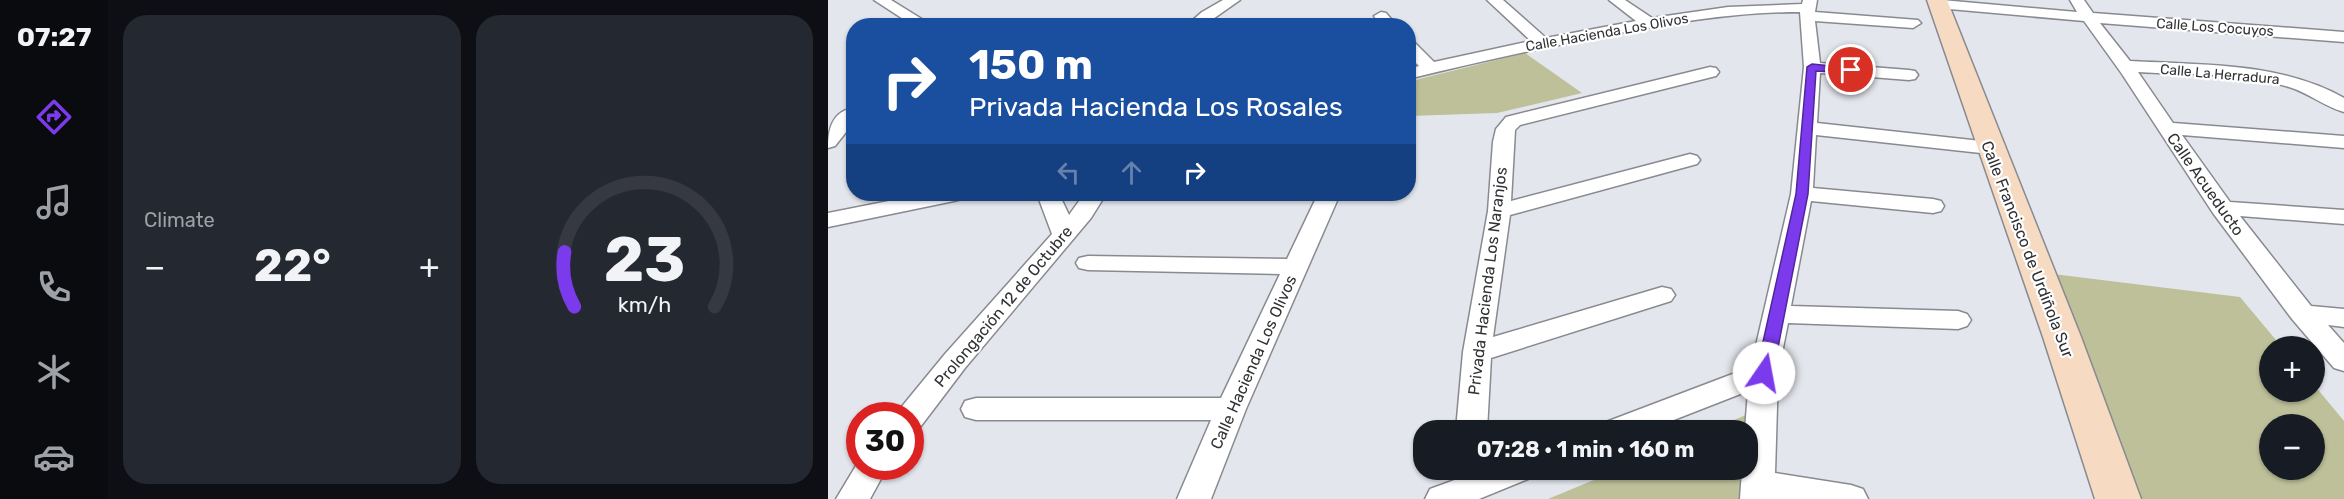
<!DOCTYPE html>
<meta charset="utf-8">
<style>
:root{--surface:#171b24;--page:#242831;--text:#f1f3f6;--muted:#9ea1a6;--line:#363941;--accent:#7c3aed}
body{margin:0;font-family:Rubik,sans-serif;background:var(--page);color:var(--text);height:100vh;display:flex;flex-direction:column;font-size:22px;white-space:nowrap}
*{box-sizing:border-box;margin:0}
p{font-size:20px;color:var(--muted)}
.icon{flex:none;width:33px;height:33px;fill:none;stroke:currentColor;stroke-width:2;stroke-linecap:round;stroke-linejoin:round}
.map{position:relative;flex:1;overflow:hidden}
.details{display:flex;flex-direction:column;gap:15px;padding:15px;background:#0d0f14;width:720px}
.details>*{flex:none}
.banner{position:absolute;left:18px;top:18px;width:570px;height:183px;border-radius:24px;box-shadow:0 2px 4px #0004;background:#1a4fa0;color:#fff;overflow:hidden}
.tools{position:absolute;left:1431px;top:336px;display:grid;gap:12px}
.tools a{display:grid;place-items:center;width:66px;height:66px;border-radius:50%;background:var(--surface);box-shadow:0 2px 4px #0004;font-size:30px}
.speed{position:absolute;left:18px;top:402px;display:flex;gap:12px;font-size:30px;font-weight:700;text-align:center}
.speed>*{display:grid;place-content:center;width:78px;height:78px;border-radius:50%;background:var(--surface);box-shadow:0 2px 4px #0004;line-height:1}
.speed .limit{border:9px solid #d22;background:#fff;color:#111}
.pin{position:absolute;display:grid;place-items:center;width:51px;height:51px;color:#fff;margin:-26px;border:3px solid #fff;border-radius:50%;box-shadow:0 2px 6px #0007}
.me{position:absolute;width:66px;margin:-33px;rotate:12deg;stroke-linejoin:round;filter:drop-shadow(0 0 4px #0008)}
.turn{display:flex;align-items:center;gap:21px;height:126px;padding:0 24px;font-size:27px}
.turn .icon{width:78px;height:78px;stroke-width:2.5}
.turn b{display:block;font-size:42px;line-height:51px}
.lanes{display:flex;align-items:center;height:57px;padding:0 24px;background:#0003;justify-content:center;gap:30px;direction:ltr}
.lanes .off{opacity:.35}
.big{font-size:45px;font-weight:700;line-height:1.1}
.details .widget{flex:1;display:flex;flex-direction:column;justify-content:center;gap:9px;min-width:0;padding:0 21px;border-radius:24px;background:var(--page)}
.details .dial{align-items:center;gap:0}
.dial svg{height:156px;overflow:visible;fill:none;stroke:var(--line);stroke-width:7;stroke-linecap:round;text-anchor:middle}
.dial text{fill:var(--text);stroke:none}
.heat{display:flex;justify-content:space-between;align-items:center;font-size:33px;direction:ltr}
.details .tiles{flex:1;display:grid;gap:15px;grid-template-columns:repeat(2,1fr)}
.trip{position:absolute;left:585px;top:420px;width:345px;height:60px;border-radius:24px;background:var(--surface);box-shadow:0 2px 4px #0004;font-weight:700;line-height:60px;text-align:center}
main{display:flex;flex:1;min-height:0}
.dock{display:flex;flex-direction:column;width:108px;justify-content:space-around;align-items:center;background:#090b0e;color:var(--muted)}
.dock .icon{width:42px;height:42px}
.dock .selected{color:var(--accent)}
.dock b{font-size:27px;color:var(--text)}
.map>svg:first-child{display:block}
</style>
<main>
<nav class="dock">
<b>07:27</b>
<svg class="icon selected" aria-label="directions" viewBox="0 0 24 24"><path d="M12 3l9 9-9 9-9-9zM9 14v-3h6M13 9l2 2-2 2"/></svg>
<svg class="icon" aria-label="music" viewBox="0 0 24 24"><path d="M9 18V5l10-2v13"/><circle cx="6" cy="18" r="3"/><circle cx="16" cy="16" r="3"/></svg>
<svg class="icon" aria-label="phone" viewBox="0 0 24 24"><path d="M5 4h4l2 5-3 2q2 4 5 5l2-3 5 2v4C11 20 4 13 5 4z"/></svg>
<svg class="icon" aria-label="climate" viewBox="0 0 24 24"><path d="M12 3v18M4 7l16 10M4 17L20 7"/></svg>
<svg class="icon" aria-label="car" viewBox="0 0 24 24"><path d="M5 17H2v-5l4-1 3-4h7l3 4 3 1v5h-3M9 17h6M6 11h13"/><circle cx="7" cy="17" r="2"/><circle cx="17" cy="17" r="2"/></svg>
</nav>
<section class="details">
<div class="tiles">
<div class="widget"><p>Climate</p>
<div class="heat"><a>−</a><b class="big">22°</b><a>+</a></div>
</div>
<div class="widget dial"><svg viewBox="0 0 100 80">
<path d="M14 69A42 42 0 1 1 86 69"/>
<path d="M14 69A42 42 0 0 1 9 41" stroke="#7c3aed"/>
<text x="50" y="56" font-size="32" font-weight="700">23</text>
<text x="50" y="72" font-size="11">km/h</text>
</svg></div>
</div>
</section>
<div class="map">
<svg width="1516" height="499" viewBox="0 0 1516 499">
<rect width="100%" height="100%" fill="#e3e6ec"/>
<path fill="#bdc099" fill-rule="evenodd" d="M 697,53 L 754,93 L 669,113 L 581,116 L 581,84 L 591,79 Z
M 1225,274 L 1412,297 L 1453,346 L 1442,346 L 1442,392 L 1486,392 L 1487,386 L 1516,421 L 1516,499 L 1311,499 ZM 1442,424 L 1486,424 L 1486,470 L 1442,470 Z
M 930,410 L 920,499 L 720,499 L 790,470 L 920,470 L 920,430 L 882,430 Z"/>
<g fill="none" stroke-linecap="round" stroke-linejoin="round">
<g stroke="#888a90" stroke-width="3">
<path id="street" d="M 46,0 L 63,0 L 105,26 L 86,26 Z
M 395,0 L 412,0 L 375,26 L 358,26 L 374,12 Z
M 659,0 L 675,0 L 718,38 L 808,21 L 781,0 L 797,0 L 824,18 L 900,7 L 974,4 L 975,0 L 989,0 L 987,12 L 1090,20 L 1093,23 L 1085,28 L 987,21 L 992,63 L 1081,70 L 1087,71 L 1090,75 L 1087,79 L 1081,80 L 992,73 L 989,123 L 1162,142 L 1169,144 L 1172,148 L 1169,152 L 1162,154 L 988,135 L 985,188 L 1105,199 L 1113,201 L 1116,206 L 1113,211 L 1105,213 L 983,201 L 963,306 L 1130,311 L 1139,314 L 1143,320 L 1139,326 L 1130,329 L 960,323 L 950,373 L 947,473 L 1023,485 L 1035,489 L 1040,499 L 912,499 L 914,470 L 920,470 L 920,430 L 917,430 L 920,391 L 820,430 L 773,430 L 778,422 L 923,367 L 963,194 L 976,67 L 972,12 C 909,12 848,22 786,34 C 717,47 649,62 580,79 L 580,69 L 591,66 L 580,55 L 580,40 L 586,42 L 606,62 L 703,41 Z
M 1114,0 L 1249,12 L 1242,0 L 1256,0 L 1265,13 L 1516,32 L 1516,42 L 1272,23 L 1302,61 C 1374,65 1452,62 1516,98 L 1516,112 C 1497,107 1481,93 1461,87 C 1413,72 1360,75 1310,72 L 1345,123 L 1516,136 L 1516,148 L 1354,135 L 1402,202 L 1516,210 L 1516,224 L 1412,216 L 1483,306 L 1516,309 L 1516,327 L 1500,325 L 1516,343 L 1516,371 L 1506,368 L 1464,319 L 1385,213 L 1294,74 L 1256,21 L 1110,8 L 1103,4 L 1105,1 Z
M 553,12 L 558,13 L 569,26 L 553,26 L 546,16 Z
M 882,67 L 888,68 L 891,72 L 888,76 L 692,125 L 687,130 L 683,201 L 862,154 L 869,156 L 872,160 L 869,164 L 682,215 L 665,337 L 834,287 L 843,289 L 847,295 L 843,301 L 663,358 L 659,430 L 628,430 L 635,352 L 660,211 L 665,142 L 668,129 L 678,117 Z
M 21,109 L 26,111 L 26,122 L 7,146 L 0,148 C 0,132 3,114 21,109 Z
M 96,194 L 137,194 L 134,199 L 126,201 L 0,227 L 0,213 Z
M 209,194 L 231,194 L 241,215 L 256,194 L 278,194 L 263,218 L 137,368 L 93,426 L 82,429 L 82,416 L 68,416 L 71,410 L 117,354 L 224,234 Z
M 490,194 L 512,194 L 418,409 L 383,499 L 349,499 L 383,420 L 148,420 L 137,417 L 133,409 L 137,401 L 148,398 L 393,398 L 452,274 L 260,270 L 251,268 L 248,263 L 251,258 L 260,256 L 459,259 Z
M 32,459 L 32,466 L 60,466 L 42,499 L 8,499 Z
M 654,470 L 704,470 L 700,479 L 651,499 L 597,499 L 602,489 Z"/>
</g>
<g stroke="#888a90" stroke-width="3">
<path id="secondary" d="M 1099,0 L 1119,0 L 1253,337 L 1313,499 L 1267,499 L 1215,337 Z"/>
</g>
<use href="#street" fill="#fff" fill-rule="evenodd"/>
<use href="#secondary" fill="#f6dac1" fill-rule="evenodd"/>
</g>
<path fill="#7c3aed" stroke="#51269a" stroke-width="1.5" d="M 984,64 L 1023,68 L 1028,70 L 1023,73 L 988,71 L 980,194 L 945,373 L 942,377 L 931,377 L 928,373 L 968,194 L 979,67 Z"/>
<g text-anchor="middle" stroke-width="4.5" stroke-linejoin="round" paint-order="stroke">
<g font-size="14" fill="#313235" stroke="#fff">
<text transform="translate(1387 27) rotate(4)" y="5">Calle Los Cocuyos</text>
<text transform="translate(779 32) rotate(-10)" y="5">Calle Hacienda Los Olivos</text>
<text transform="translate(1392 74) rotate(5)" y="5">Calle La Herradura</text>
</g>
<g font-size="16" fill="#313235" stroke="#fff">
<text transform="translate(1378 184) rotate(55)" y="6">Calle Acueducto</text>
<text transform="translate(1200 249) rotate(69)" y="6">Calle Francisco de Urdiñola Sur</text>
<text transform="translate(659 281) rotate(-83)" y="6">Privada Hacienda Los Naranjos</text>
<text transform="translate(175 306) rotate(-50)" y="6">Prolongación 12 de Octubre</text>
<text transform="translate(425 362) rotate(-66)" y="6">Calle Hacienda Los Olivos</text>
</g>
</g>
</svg>
<div class="tools">
<a>+</a>
<a>−</a>
</div>
<div class="speed"><div class="limit">30</div></div>
<div class="pin" style="left:1023px;top:70px;background:#d93025"><svg class="icon" aria-label="arrive" viewBox="0 0 24 24"><path d="M6 21V4h12l-3 4 3 4H6"/></svg></div>
<svg class="me" style="left:936px;top:373px" viewBox="-20 -20 40 40"><circle r="19" fill="#fff"/><path d="M0-13L10 11 0 6-10 11z" fill="#7c3aed"/></svg>
<div class="trip">07:28 · 1 min · 160 m</div>
<div class="banner">
<div class="turn"><svg class="icon" aria-label="right" viewBox="0 0 24 24"><path d="M7 20v-9h11M14 6l5 5-5 5"/></svg><div><b>150 m</b>Privada Hacienda Los Rosales</div></div>
<div class="lanes"><svg class="icon off" aria-label="left" viewBox="0 0 24 24"><path d="M17 20v-9H6M10 6l-5 5 5 5"/></svg><svg class="icon off" aria-label="ahead" viewBox="0 0 24 24"><path d="M12 20V5M6 11l6-6 6 6"/></svg><svg class="icon" aria-label="right" viewBox="0 0 24 24"><path d="M7 20v-9h11M14 6l5 5-5 5"/></svg></div>
</div>
</div>
</main>
